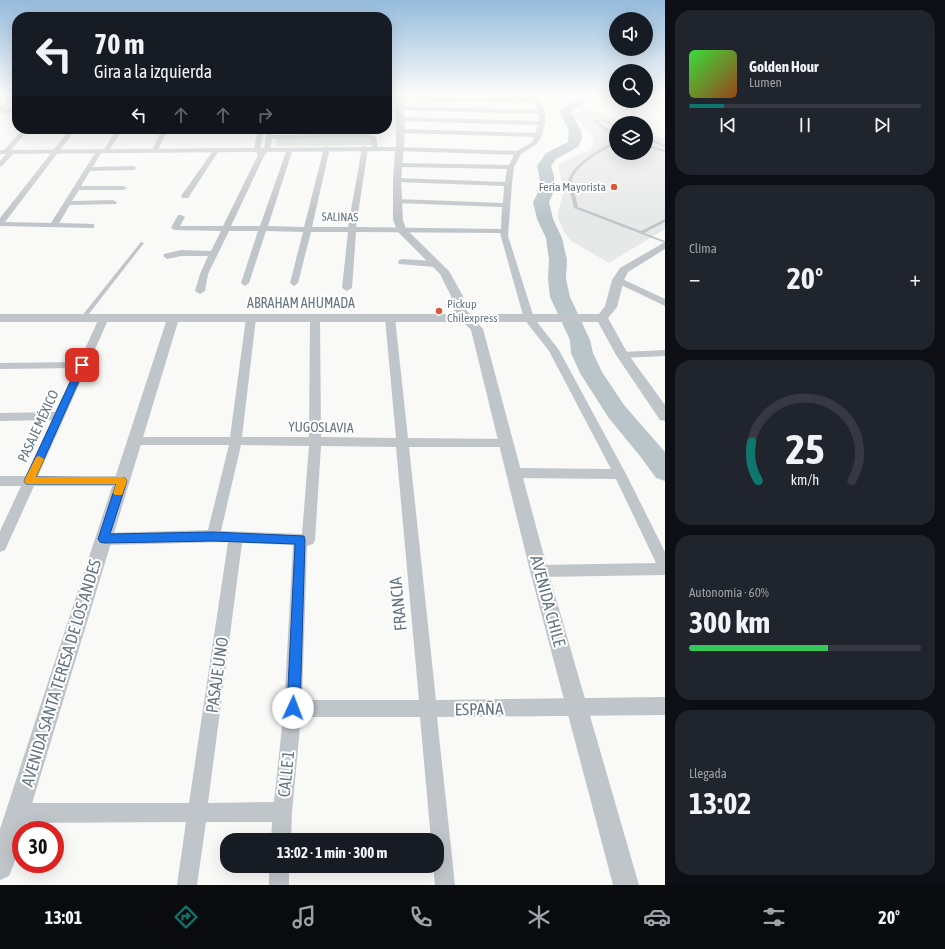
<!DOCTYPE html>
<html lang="es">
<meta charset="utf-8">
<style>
:root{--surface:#171b24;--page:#20242c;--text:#f1f3f6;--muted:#9ea1a6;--line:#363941;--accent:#0f766e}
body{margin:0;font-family:"Asap Condensed",sans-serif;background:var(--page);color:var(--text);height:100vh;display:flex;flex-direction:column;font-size:15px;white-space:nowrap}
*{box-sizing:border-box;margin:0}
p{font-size:13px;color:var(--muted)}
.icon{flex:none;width:22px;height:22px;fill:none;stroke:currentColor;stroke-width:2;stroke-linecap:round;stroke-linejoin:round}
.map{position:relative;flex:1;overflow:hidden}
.panel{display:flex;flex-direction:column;gap:10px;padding:10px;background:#0d0f14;width:280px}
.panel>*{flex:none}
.hud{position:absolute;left:12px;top:12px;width:380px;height:122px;border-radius:16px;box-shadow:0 4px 16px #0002;background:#171b24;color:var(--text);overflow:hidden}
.fabs{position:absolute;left:609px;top:12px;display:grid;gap:8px}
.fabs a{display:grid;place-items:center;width:44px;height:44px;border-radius:50%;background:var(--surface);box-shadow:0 4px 16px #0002;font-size:20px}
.speed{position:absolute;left:12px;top:821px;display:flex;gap:8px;font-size:20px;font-weight:700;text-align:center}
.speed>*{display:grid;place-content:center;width:52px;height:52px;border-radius:50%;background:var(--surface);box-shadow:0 4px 16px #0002;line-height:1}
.speed .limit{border:6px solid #d22;background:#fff;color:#111}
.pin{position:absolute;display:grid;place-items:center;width:34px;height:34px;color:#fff;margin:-17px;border-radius:8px;box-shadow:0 2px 6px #0006}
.me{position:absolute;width:44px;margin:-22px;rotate:2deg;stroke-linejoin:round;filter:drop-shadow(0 0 3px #0008)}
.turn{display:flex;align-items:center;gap:14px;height:84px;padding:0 16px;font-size:18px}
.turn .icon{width:52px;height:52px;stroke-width:2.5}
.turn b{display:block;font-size:28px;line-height:34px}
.lanes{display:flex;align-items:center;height:38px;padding:0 16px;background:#0003;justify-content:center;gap:20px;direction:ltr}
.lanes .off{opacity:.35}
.big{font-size:30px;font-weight:700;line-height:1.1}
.panel .widget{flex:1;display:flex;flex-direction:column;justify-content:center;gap:6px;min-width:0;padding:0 14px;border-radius:16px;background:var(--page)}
.panel .dial{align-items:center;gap:0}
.dial svg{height:104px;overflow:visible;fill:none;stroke:var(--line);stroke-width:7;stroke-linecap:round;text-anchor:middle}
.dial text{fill:var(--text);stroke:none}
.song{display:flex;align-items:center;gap:12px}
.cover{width:48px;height:48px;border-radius:6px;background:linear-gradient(135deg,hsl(120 70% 55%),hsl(20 70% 35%))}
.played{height:4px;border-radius:2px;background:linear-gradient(90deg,var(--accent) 15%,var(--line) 15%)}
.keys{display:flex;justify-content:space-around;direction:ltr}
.heat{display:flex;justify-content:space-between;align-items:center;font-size:22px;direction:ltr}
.charge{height:6px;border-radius:3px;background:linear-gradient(90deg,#34c759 60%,var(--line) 0)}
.trip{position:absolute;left:220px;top:833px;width:224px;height:40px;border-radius:16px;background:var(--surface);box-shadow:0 4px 16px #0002;font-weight:700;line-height:40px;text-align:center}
.dock{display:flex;height:64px;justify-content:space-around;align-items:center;background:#090b0e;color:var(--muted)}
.dock .icon{width:28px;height:28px}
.dock .on{color:var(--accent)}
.dock b{font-size:18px;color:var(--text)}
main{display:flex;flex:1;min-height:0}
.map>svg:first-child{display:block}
</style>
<main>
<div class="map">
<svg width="665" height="885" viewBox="0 0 665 885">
<rect width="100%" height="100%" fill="#f9f9f7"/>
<path fill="#e7e8e8" d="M 590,109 L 623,123 L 616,123 L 616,153 L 646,153 L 646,132 L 665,140 L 665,229 L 609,263 L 571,241 L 564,232 L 558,218 L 558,212 L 564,191 L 559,169 L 559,164 L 589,150 L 592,147 L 594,140 L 588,130 L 576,119 L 575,115 L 581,110 Z"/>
<path fill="#d9ded7" d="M 368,136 L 372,138 L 374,145 L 275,146 L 276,138 Z"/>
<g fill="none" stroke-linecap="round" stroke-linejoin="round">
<path fill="#b9c5c9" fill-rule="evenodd" d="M 576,95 L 587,95 L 584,104 L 571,112 L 581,131 L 582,139 L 578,147 L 556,159 L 551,166 C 556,180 556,189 549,202 L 553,219 L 562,238 L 567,260 L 566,279 L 570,297 L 590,340 L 593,353 L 602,372 L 624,405 L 665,452 L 665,481 L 656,478 L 640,456 L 608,417 L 580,373 L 571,353 L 570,340 L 550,297 L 548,279 L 549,260 L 546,238 L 537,219 L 533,202 C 541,189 541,180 537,166 L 546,153 L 568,142 L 569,131 L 559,111 L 575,100 Z"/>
<path fill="#c0c5c9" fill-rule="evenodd" d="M 602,119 L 616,125 L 616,127 L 602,121 L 597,122 L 611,131 L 616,133 L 616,135 L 609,133 L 593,121 Z
M 646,137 L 665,145 L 665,147 L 646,139 Z
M 616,142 L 616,144 C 603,149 571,168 572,183 L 578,207 L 641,231 L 665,219 L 665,222 L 644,233 L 665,241 L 665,243 L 574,208 L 568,183 C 568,167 602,146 616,142 Z
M 646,145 L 665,150 L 665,152 L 646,147 Z
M 141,242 L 144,243 L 85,319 L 81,319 L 81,317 Z"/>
<path fill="#c0c5c9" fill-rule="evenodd" d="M 13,95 L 17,95 L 17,97 L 4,109 L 17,108 L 17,112 L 0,113 L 0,107 Z
M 532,95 L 536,95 L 545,112 L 545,123 L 542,135 L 537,144 L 521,154 L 514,167 L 512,184 L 508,236 L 534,318 L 559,350 L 626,474 L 665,552 L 665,575 L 539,577 L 534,576 L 532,571 L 534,566 L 539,565 L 656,563 L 616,479 L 515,478 L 511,476 L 509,473 L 511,470 L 515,468 L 611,469 L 549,351 L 524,319 L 500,233 L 356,232 L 352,288 L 347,291 L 342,288 L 348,232 L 311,232 L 298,283 L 294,286 L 290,283 L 303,232 L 266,231 L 249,283 L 245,286 L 241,283 L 258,231 L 229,231 L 208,274 L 205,291 L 200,294 L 195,291 L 200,274 L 208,256 L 181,256 L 167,259 L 163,256 L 164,254 L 181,250 L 211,251 L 221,231 L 175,230 L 171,228 L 178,215 L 181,215 L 185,217 L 180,226 L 223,226 L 258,155 L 254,149 L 258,129 L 264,129 L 260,149 L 261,151 L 264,148 L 267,129 L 273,129 L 272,135 L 367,133 L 376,137 L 378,148 L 373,149 L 371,139 L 366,137 L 272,139 L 270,149 L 264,156 L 231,226 L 260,226 L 287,149 L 290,147 L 293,149 L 268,226 L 304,227 L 324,148 L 327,146 L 330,148 L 312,227 L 348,227 L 362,148 L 365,146 L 368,148 L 356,227 L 501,229 L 502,207 L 397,203 L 393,201 L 397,199 L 503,203 L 504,186 L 397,182 L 394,180 L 397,178 L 505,182 L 507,169 L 399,167 L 396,165 L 399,163 L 509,165 L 514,155 L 399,151 L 396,149 L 399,147 L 517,151 L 532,142 L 534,137 L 401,133 L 398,131 L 401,129 L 535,133 L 538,125 L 400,121 L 397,119 L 400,117 L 539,121 L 539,114 L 400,110 L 397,108 L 400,106 L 538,110 L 535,103 L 404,101 L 401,99 L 404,97 L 533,99 Z
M 23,129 L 29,129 L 10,151 L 14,151 L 14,153 L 2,166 L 0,167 L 0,161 L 7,153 L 2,152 Z
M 70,129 L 76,129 L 5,222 L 51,223 L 97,150 L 99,149 L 102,151 L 93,167 L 134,166 L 137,168 L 134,170 L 90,171 L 81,186 L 123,186 L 127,188 L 123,190 L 79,190 L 72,201 L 113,200 L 117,202 L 116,204 L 70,205 L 59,223 L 94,224 L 94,228 L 91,228 L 0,226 L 0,218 Z
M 117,129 L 123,129 L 108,152 L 104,152 L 103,151 Z
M 162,129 L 168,129 L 158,150 L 153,151 L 152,150 Z
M 215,148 L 220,149 L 188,198 L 182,198 L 181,196 Z
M 402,259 L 435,261 L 439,264 L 435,267 L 399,264 L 398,262 L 399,260 Z
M 618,277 L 665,299 L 665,306 L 615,282 L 614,280 Z
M 104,315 L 109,318 L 38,476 L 122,476 L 127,478 L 128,481 L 127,484 L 122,486 L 34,486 L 5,550 L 0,552 L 0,531 L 21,486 L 0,486 L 0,476 L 26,476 L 52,420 L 0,421 L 0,413 L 55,412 L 76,368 L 0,369 L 0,363 L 79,362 L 99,318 Z
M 251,315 L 256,318 L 242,437 L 309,437 L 310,318 L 315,315 L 320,318 L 321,437 L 396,438 L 385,318 L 390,315 L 395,318 L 408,438 L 506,439 L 510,440 L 512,443 L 510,446 L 506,447 L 409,447 L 436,700 L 665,697 L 665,715 L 437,717 L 455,885 L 435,885 L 433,866 L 437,866 L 437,840 L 431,840 L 420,717 L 301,717 L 292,812 L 291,840 L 271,840 L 272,822 L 206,822 L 197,885 L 177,885 L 186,822 L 17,823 L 10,820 L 7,813 L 10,806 L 17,803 L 189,803 L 228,542 L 104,545 L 99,543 L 97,539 L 99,535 L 104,533 L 208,530 L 229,445 L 134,445 L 130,444 L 128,441 L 130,438 L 134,437 L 230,437 L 246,318 ZM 241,445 L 309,446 L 302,534 L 221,531 ZM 321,446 L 396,447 L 419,700 L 302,700 L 307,546 L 313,544 L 315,540 ZM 242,543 L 293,545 L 284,708 L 274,802 L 208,803 Z
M 665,350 L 665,356 L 622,358 L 617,355 L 622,352 Z
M 269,866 L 289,866 L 289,885 L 269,885 Z"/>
<path fill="#c0c5c9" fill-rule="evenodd" d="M 401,95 L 407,95 L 404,108 L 405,131 L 401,180 L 403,220 L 406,229 L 449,271 L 463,296 L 466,310 L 470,314 L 599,314 L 605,306 L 612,280 L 620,268 L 665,242 L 665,249 L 628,272 L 624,280 L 617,307 L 608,318 L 628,354 L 665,405 L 665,421 L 660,420 L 616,355 L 598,322 L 477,322 L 483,329 L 548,571 L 639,885 L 613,885 L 530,571 L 471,330 L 463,322 L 178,322 L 24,830 L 21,830 C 21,846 15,862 9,876 L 0,880 L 0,829 L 166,322 L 0,322 L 0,314 L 457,314 L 454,311 L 451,296 L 440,274 L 398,232 L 393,220 L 393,180 L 395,151 L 0,154 L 0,150 L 396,147 L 396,108 Z"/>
</g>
<linearGradient id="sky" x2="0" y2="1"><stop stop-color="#95bbdc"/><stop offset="0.43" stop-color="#fcfcfb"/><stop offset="1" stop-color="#fcfcfb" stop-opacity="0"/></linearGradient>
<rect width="665" height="219" fill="url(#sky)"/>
<path fill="#1a73e8" stroke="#114b97" d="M 79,363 L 82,363 L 86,365 L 36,477 L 125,478 L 127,481 L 110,534 L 213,532 L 304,536 L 305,540 L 300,708 L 298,712 L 293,714 L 289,712 L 287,708 L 295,544 L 213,541 L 104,543 L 100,542 L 98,539 L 116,484 L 26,484 L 24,481 Z"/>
<path fill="#f59e0b" d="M 39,456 L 44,459 L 36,477 L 122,477 L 125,478 L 127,481 L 122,495 L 115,495 L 113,493 L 116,484 L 26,484 L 24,481 L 36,457 Z"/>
<g fill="#db5736" stroke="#fff" stroke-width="1.5">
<circle cx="614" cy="187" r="4"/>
<circle cx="439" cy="311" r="4"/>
</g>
<g text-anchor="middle" stroke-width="4" stroke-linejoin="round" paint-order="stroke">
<g font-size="12" fill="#667681" stroke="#fff" text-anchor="end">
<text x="606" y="191">Feria Mayorista</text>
<text x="447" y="308" text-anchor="start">Pickup<tspan x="447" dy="14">Chilexpress</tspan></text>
</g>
<g font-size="12" fill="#667681" stroke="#fff">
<text transform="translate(340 217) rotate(1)" y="4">SALINAS</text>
</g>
<g font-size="14" fill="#667681" stroke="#fff">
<text x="301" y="308">ABRAHAM AHUMADA</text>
<text transform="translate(38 426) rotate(-65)" y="5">PASAJE MÉXICO</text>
<text transform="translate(321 427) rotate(1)" y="5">YUGOSLAVIA</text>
</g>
<g font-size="17" fill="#667681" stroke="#fff">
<text transform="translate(548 601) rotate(75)" y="6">AVENIDA CHILE</text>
<text transform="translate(398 604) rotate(-96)" y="6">FRANCIA</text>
<text transform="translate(61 673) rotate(-73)" y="6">AVENIDA SANTA TERESA DE LOS ANDES</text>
<text transform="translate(217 675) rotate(-82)" y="6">PASAJE UNO</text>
<text transform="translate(479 709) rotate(-1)" y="6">ESPAÑA</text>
<text transform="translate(286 774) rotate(-84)" y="6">CALLE 1</text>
</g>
</g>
</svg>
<div class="fabs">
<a><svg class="icon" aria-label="sound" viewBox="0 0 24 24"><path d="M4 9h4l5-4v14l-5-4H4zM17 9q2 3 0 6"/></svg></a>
<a><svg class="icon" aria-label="search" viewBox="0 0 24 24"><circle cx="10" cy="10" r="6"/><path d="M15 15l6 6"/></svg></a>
<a><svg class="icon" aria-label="layers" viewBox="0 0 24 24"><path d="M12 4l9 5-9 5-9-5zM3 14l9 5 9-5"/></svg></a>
</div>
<div class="speed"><div class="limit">30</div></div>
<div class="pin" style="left:82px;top:365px;background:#d93025"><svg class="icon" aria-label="arrive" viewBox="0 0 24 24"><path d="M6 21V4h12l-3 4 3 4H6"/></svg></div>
<svg class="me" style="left:293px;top:708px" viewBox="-20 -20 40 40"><circle r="19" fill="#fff"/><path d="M0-13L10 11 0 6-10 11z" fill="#1a73e8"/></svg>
<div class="trip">13:02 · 1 min · 300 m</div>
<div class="hud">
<div class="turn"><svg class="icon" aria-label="left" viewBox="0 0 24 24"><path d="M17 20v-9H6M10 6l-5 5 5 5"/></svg><div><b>70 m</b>Gira a la izquierda</div></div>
<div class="lanes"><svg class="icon" aria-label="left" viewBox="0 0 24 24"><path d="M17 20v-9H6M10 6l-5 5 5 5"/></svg><svg class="icon off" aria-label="ahead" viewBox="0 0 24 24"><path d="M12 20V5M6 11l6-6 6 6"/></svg><svg class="icon off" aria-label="ahead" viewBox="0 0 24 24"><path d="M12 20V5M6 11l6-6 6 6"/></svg><svg class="icon off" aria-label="right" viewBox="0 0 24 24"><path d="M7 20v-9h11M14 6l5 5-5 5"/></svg></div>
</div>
</div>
<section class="panel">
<div class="widget">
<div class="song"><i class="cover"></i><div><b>Golden Hour</b><p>Lumen</p></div></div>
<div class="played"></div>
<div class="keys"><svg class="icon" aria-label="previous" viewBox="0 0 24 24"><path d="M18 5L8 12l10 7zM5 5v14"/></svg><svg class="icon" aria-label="pause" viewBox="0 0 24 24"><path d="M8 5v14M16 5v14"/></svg><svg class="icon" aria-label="next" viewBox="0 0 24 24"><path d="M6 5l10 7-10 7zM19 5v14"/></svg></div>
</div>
<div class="widget"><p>Clima</p>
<div class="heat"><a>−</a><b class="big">20°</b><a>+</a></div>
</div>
<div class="widget dial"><svg viewBox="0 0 100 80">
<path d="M14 69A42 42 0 1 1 86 69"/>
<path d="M14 69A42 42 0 0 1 9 39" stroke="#0f766e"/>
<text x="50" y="56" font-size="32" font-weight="700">25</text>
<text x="50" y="72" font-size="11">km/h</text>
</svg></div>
<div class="widget"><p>Autonomía · 60%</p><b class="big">300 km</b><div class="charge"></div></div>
<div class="widget"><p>Llegada</p><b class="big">13:02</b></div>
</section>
</main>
<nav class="dock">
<b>13:01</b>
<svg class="icon on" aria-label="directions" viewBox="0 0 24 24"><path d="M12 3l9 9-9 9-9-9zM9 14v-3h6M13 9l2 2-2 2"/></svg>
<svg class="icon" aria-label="music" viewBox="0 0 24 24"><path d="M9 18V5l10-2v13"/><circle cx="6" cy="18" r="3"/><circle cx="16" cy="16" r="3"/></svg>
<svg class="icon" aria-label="phone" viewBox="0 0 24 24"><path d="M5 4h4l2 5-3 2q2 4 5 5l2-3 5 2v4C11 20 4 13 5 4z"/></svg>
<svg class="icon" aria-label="climate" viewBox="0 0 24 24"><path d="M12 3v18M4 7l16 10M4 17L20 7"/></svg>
<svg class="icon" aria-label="car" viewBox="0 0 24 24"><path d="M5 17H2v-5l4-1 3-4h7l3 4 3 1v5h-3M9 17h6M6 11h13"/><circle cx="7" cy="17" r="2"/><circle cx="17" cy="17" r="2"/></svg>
<svg class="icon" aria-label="filters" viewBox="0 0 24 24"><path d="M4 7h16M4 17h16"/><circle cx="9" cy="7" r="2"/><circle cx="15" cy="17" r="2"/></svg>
<b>20°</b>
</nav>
